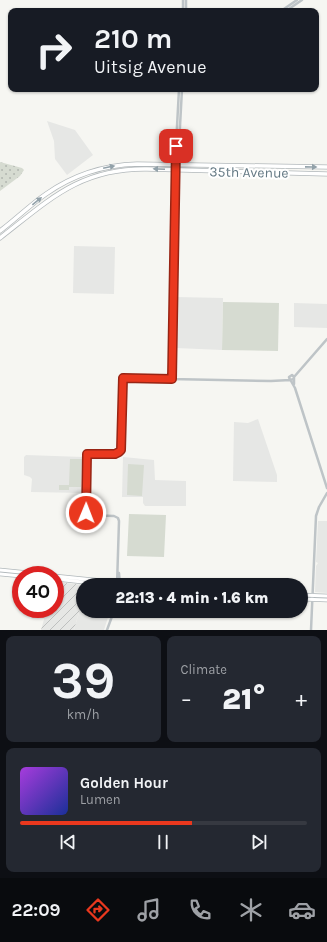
<!DOCTYPE html>
<meta charset="utf-8">
<style>
:root{--surface:#171b24;--page:#242831;--text:#f1f3f6;--muted:#9ea1a6;--line:#363941;--accent:#ea381e}
body{margin:0;font-family:Karla,sans-serif;background:var(--page);color:var(--text);height:100vh;display:flex;flex-direction:column;font-size:15px;white-space:nowrap}
*{box-sizing:border-box;margin:0}
p{font-size:13px;color:var(--muted)}
.icon{flex:none;width:22px;height:22px;fill:none;stroke:currentColor;stroke-width:2;stroke-linecap:round;stroke-linejoin:round}
.map{position:relative;height:630px;overflow:hidden}
.side{display:flex;flex-direction:column;gap:6px;padding:6px;background:#0d0f14;flex:1}
.side>*{flex:none}
.hud{position:absolute;left:8px;top:8px;width:311px;height:84px;border-radius:8px;box-shadow:0 1px 3px #0004;background:#171b24;color:var(--text);overflow:hidden}
.speed{position:absolute;left:12px;top:566px;display:flex;gap:8px;font-size:20px;font-weight:700;text-align:center}
.speed>*{display:grid;place-content:center;width:52px;height:52px;border-radius:50%;background:var(--surface);box-shadow:0 1px 3px #0004;line-height:1}
.speed .limit{border:6px solid #d22;background:#fff;color:#111}
.pin{position:absolute;display:grid;place-items:center;width:34px;height:34px;color:#fff;margin:-17px;border-radius:8px;box-shadow:0 2px 6px #0006}
.me{position:absolute;width:44px;margin:-22px;rotate:1deg;stroke-linejoin:round;filter:drop-shadow(0 0 3px #0008)}
.turn{display:flex;align-items:center;gap:14px;height:84px;padding:0 20px;font-size:18px}
.turn .icon{width:52px;height:52px;stroke-width:2.5}
.turn b{display:block;font-size:28px;line-height:34px}
.big{font-size:30px;font-weight:800;line-height:1.1}
.side .tile{flex:1;display:flex;flex-direction:column;justify-content:center;gap:6px;min-width:0;padding:0 14px;border-radius:8px;background:var(--page)}
.side .dial{align-items:center;gap:0}
.dial b{font-size:52px;line-height:1}
.song{display:flex;align-items:center;gap:12px}
.cover{width:48px;height:48px;border-radius:6px;background:linear-gradient(135deg,hsl(280 70% 55%),hsl(230 70% 35%))}
.played{height:4px;border-radius:2px;background:linear-gradient(90deg,var(--accent) 60%,var(--line) 60%)}
.keys{display:flex;justify-content:space-around;direction:ltr}
.heat{display:flex;justify-content:space-between;align-items:center;font-size:22px;direction:ltr}
.side .tiles{flex:1;display:grid;gap:6px;grid-template-columns:1fr 1fr}
.tile:last-child{grid-column:span 2}
.trip{position:absolute;left:76px;top:578px;width:232px;height:40px;border-radius:20px;background:var(--surface);box-shadow:0 1px 3px #0004;font-weight:800;line-height:40px;text-align:center}
.tabs{display:flex;height:64px;justify-content:space-around;align-items:center;background:#090b0e;color:var(--muted)}
.tabs .icon{width:28px;height:28px}
.tabs .selected{color:var(--accent)}
.tabs b{font-size:18px;color:var(--text)}
.map>svg:first-child{display:block}
</style>
<div class="map">
<svg width="327" height="630" viewBox="0 0 327 630">
<defs>
<pattern id="industrial-furrows" width="10" height="10" patternUnits="userSpaceOnUse"><rect width="10" height="10" fill="#e6e7e5"/><path d="M-1 1l2-2M0 10L10 0M9 11l2-2" fill="none" stroke="#bec0bf"/></pattern>
<pattern id="grass-dots" width="8" height="8" patternUnits="userSpaceOnUse"><rect width="8" height="8" fill="#d6dbd1"/><path d="M2 2h.1M6 6h.1" fill="none" stroke="#b1b6af" stroke-width="1.8" stroke-linecap="round"/></pattern>
</defs>
<rect width="100%" height="100%" fill="#f6f6f2"/>
<path fill="#e6e7e5" d="M 47,121 L 75,130 L 93,155 L 67,175 L 55,159 L 54,141 Z
M 74,246 L 115,247 L 114,294 L 73,293 Z
M 176,297 L 223,298 L 222,350 L 176,348 Z
M 294,303 L 327,304 L 327,328 L 294,327 Z
M 258,419 L 277,475 L 277,482 L 233,481 L 234,422 L 248,423 Z
M 26,455 L 83,457 L 84,458 L 84,493 L 31,492 L 32,479 L 30,477 L 24,475 L 24,457 Z
M 123,457 L 154,460 L 155,480 L 186,481 L 186,506 L 145,506 L 143,503 L 143,497 L 122,497 Z
M 318,521 L 327,521 L 327,593 L 315,592 L 316,566 L 318,563 L 316,562 Z
M 83,598 L 83,611 L 110,611 L 104,630 L 74,630 Z"/>
<path fill="url(#industrial-furrows)" d="M 55,582 L 85,585 L 83,585 L 83,598 L 74,630 L 41,630 L 47,609 L 55,609 Z"/>
<path fill="url(#grass-dots)" d="M 0,162 L 22,168 L 24,170 L 20,176 L 0,191 Z"/>
<path fill="#d6dbd1" d="M 223,302 L 279,303 L 278,351 L 222,350 Z
M 70,459 L 82,459 L 81,487 L 69,487 L 69,490 L 59,490 L 59,485 L 69,485 Z
M 128,464 L 144,465 L 142,496 L 127,495 Z
M 129,514 L 166,515 L 164,557 L 127,556 Z"/>
<g fill="none" stroke-linecap="round" stroke-linejoin="round">
<g stroke="#b1b8bb" stroke-width="4.5">
<path id="secondary" d="M 0,570 L 50,575
M 0,574 L 21,576
M 55,576 L 143,585
M 55,579 L 110,585
M 301,595 L 327,596
M 301,599 L 327,600"/>
</g>
<g stroke="#b2b8bb" stroke-width="5">
<path id="primary" d="M 0,231 C 16,219 30,205 46,194 C 73,175 105,165 137,164 L 327,167
M 0,238 C 49,200 80,168 147,169 L 327,174"/>
</g>
<path stroke="#bec4c7" stroke-width="2.5" d="M 183,11 L 183,0
M 186,11 L 186,0
M 281,11 L 297,0
M 286,11 L 302,0
M 176,201 L 175,164 L 179,89
M 294,377 L 327,339
M 172,379 L 176,201 L 182,89
M 291,381 L 295,388 L 327,488
M 294,384 L 294,377 L 292,375 L 289,377 L 290,380 L 294,379
M 119,573 L 120,585
M 117,585 L 119,521 L 118,518 L 114,516 L 86,515 L 87,454 L 115,454 L 120,451 L 123,378 L 271,381 L 290,380
M 107,630 L 114,611
M 311,630 L 316,516 L 319,507 L 327,493"/>
<use href="#secondary" stroke="#fff" stroke-width="3"/>
<use href="#primary" stroke="#fff" stroke-width="3.5"/>
</g>
<defs><path id="oneway-solid" d="M-6-.8H1V-3.2L6.5 0L1 3.2V.8H-6Z"/></defs>
<g fill="#92a1a9">
<use href="#oneway-solid" transform="translate(109 167) rotate(-12)"/>
<use href="#oneway-solid" transform="translate(311 167) rotate(1)"/>
<use href="#oneway-solid" transform="translate(159 169) rotate(-178)"/>
<use href="#oneway-solid" transform="translate(37 201) rotate(-39)"/>
</g>
<g fill="none" stroke-linecap="round" stroke-linejoin="round">
<g stroke="#982414" stroke-width="10">
<path id="route" d="M 86,513 L 87,454 L 115,454 L 119,452 L 121,450 L 123,378 L 172,379 L 176,146"/>
</g>
<use href="#route" stroke="#ea381e" stroke-width="7"/>
</g>
<g text-anchor="middle" stroke-width="4" stroke-linejoin="round" paint-order="stroke">
<g font-size="14" fill="#647984" stroke="#fff">
<text transform="translate(249 172) rotate(1)" y="5">35th Avenue</text>
</g>
</g>
</svg>
<div class="speed"><div class="limit">40</div></div>
<div class="pin" style="left:176px;top:146px;background:#d93025"><svg class="icon" aria-label="arrive" viewBox="0 0 24 24"><path d="M6 21V4h12l-3 4 3 4H6"/></svg></div>
<svg class="me" style="left:86px;top:513px" viewBox="-20 -20 40 40"><circle r="17" fill="#ea381e" stroke="#fff" stroke-width="3"/><path d="M0-11L8 9 0 5-8 9z" fill="#fff"/></svg>
<div class="trip">22:13 · 4 min · 1.6 km</div>
<div class="hud">
<div class="turn"><svg class="icon" aria-label="right" viewBox="0 0 24 24"><path d="M7 20v-9h11M14 6l5 5-5 5"/></svg><div><b>210 m</b>Uitsig Avenue</div></div>
</div>
</div>
<section class="side">
<div class="tiles">
<div class="tile dial"><b>39</b><p>km/h</p></div>
<div class="tile"><p>Climate</p>
<div class="heat"><a>−</a><b class="big">21°</b><a>+</a></div>
</div>
<div class="tile">
<div class="song"><i class="cover"></i><div><b>Golden Hour</b><p>Lumen</p></div></div>
<div class="played"></div>
<div class="keys"><svg class="icon" aria-label="previous" viewBox="0 0 24 24"><path d="M18 5L8 12l10 7zM5 5v14"/></svg><svg class="icon" aria-label="pause" viewBox="0 0 24 24"><path d="M8 5v14M16 5v14"/></svg><svg class="icon" aria-label="next" viewBox="0 0 24 24"><path d="M6 5l10 7-10 7zM19 5v14"/></svg></div>
</div>
</div>
</section>
<nav class="tabs">
<b>22:09</b>
<svg class="icon selected" aria-label="directions" viewBox="0 0 24 24"><path d="M12 3l9 9-9 9-9-9zM9 14v-3h6M13 9l2 2-2 2"/></svg>
<svg class="icon" aria-label="music" viewBox="0 0 24 24"><path d="M9 18V5l10-2v13"/><circle cx="6" cy="18" r="3"/><circle cx="16" cy="16" r="3"/></svg>
<svg class="icon" aria-label="phone" viewBox="0 0 24 24"><path d="M5 4h4l2 5-3 2q2 4 5 5l2-3 5 2v4C11 20 4 13 5 4z"/></svg>
<svg class="icon" aria-label="climate" viewBox="0 0 24 24"><path d="M12 3v18M4 7l16 10M4 17L20 7"/></svg>
<svg class="icon" aria-label="car" viewBox="0 0 24 24"><path d="M5 17H2v-5l4-1 3-4h7l3 4 3 1v5h-3M9 17h6M6 11h13"/><circle cx="7" cy="17" r="2"/><circle cx="17" cy="17" r="2"/></svg>
</nav>
